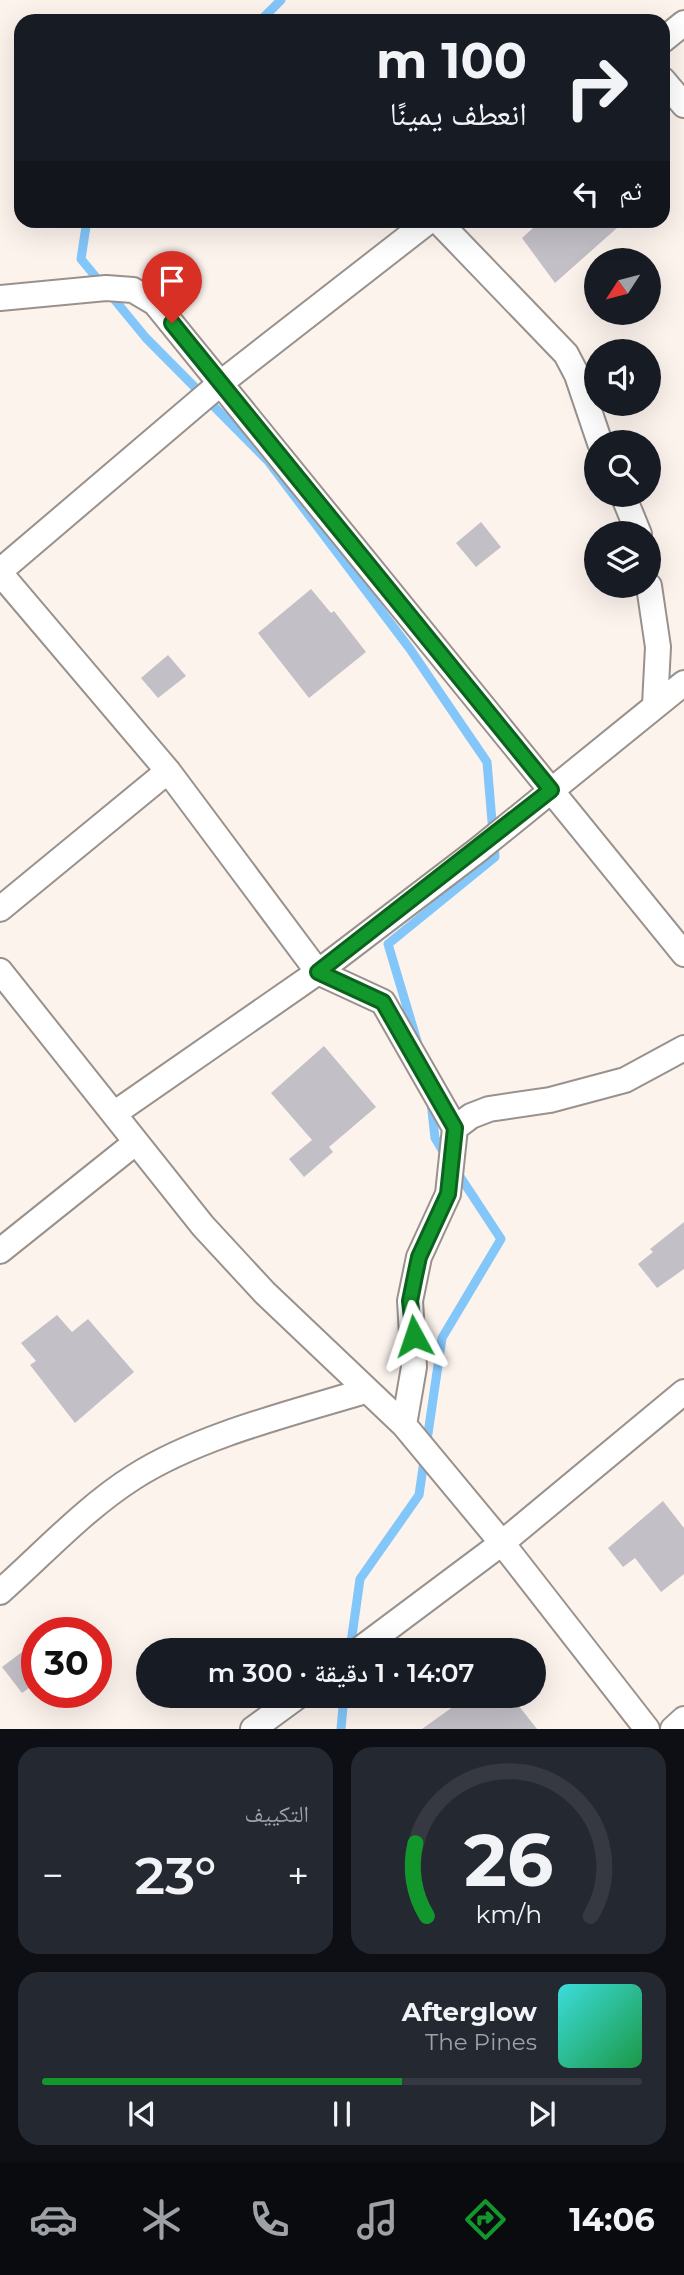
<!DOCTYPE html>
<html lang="ar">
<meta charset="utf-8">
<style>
:root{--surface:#171b24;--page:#242831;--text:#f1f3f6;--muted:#9ea1a6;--line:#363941;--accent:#12972c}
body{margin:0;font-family:Montserrat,"Noto Naskh Arabic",sans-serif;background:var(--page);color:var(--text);direction:rtl;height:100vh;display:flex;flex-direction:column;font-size:26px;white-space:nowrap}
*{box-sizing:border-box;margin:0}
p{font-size:23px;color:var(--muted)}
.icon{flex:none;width:38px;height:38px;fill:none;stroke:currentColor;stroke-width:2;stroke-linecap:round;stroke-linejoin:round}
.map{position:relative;height:1729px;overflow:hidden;direction:ltr}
.details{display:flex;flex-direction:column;gap:18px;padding:18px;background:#0d0f14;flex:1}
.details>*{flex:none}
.guide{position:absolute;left:14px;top:14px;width:656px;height:214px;border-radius:21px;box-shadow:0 7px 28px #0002;direction:rtl;background:#171b24;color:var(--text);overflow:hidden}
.needle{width:46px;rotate:234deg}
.tools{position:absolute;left:584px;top:248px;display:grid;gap:14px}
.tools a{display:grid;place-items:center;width:77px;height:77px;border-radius:50%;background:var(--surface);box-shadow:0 7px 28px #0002;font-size:35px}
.speed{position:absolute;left:21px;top:1617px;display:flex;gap:14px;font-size:35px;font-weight:700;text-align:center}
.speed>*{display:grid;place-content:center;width:91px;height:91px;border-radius:50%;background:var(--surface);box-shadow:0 7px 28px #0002;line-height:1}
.speed .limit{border:10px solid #d22;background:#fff;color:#111}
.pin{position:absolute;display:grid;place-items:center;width:60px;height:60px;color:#fff;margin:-72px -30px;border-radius:50% 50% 50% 0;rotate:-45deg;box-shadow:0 0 7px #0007}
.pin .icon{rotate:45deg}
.me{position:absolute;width:77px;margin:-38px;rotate:355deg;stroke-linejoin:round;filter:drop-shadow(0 0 5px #0008)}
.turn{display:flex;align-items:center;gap:24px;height:147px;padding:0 28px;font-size:32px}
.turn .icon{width:91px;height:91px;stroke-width:2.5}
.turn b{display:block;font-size:49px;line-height:60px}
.then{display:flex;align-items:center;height:66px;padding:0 28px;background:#0003;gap:14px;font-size:26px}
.big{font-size:52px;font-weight:600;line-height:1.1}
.details .card{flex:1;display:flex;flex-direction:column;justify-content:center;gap:10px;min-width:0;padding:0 24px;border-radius:21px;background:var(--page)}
.details .dial{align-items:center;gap:0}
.dial svg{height:182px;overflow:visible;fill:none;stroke:var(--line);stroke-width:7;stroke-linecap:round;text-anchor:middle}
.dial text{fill:var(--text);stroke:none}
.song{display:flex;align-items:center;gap:21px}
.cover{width:84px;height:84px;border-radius:10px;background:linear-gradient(135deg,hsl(180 70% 55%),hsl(140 70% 35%))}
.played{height:7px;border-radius:4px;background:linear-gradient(90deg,var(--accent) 60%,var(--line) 60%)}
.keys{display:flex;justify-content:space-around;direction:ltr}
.heat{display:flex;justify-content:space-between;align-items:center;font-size:38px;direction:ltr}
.details .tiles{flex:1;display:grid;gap:18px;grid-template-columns:1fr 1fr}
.card:last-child{grid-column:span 2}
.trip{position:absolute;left:136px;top:1638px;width:410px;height:70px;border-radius:35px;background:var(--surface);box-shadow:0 7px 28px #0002;font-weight:600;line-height:70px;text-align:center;direction:rtl}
.tab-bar{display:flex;height:112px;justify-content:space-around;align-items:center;background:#090b0e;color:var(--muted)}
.tab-bar .icon{width:49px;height:49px}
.tab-bar .on{color:var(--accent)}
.tab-bar b{font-size:32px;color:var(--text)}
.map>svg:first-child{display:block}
</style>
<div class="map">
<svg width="684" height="1729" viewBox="0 0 684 1729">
<rect width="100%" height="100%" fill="#fcf3ed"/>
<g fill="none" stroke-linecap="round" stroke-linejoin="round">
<path stroke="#83c6fa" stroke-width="9" d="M 260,21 L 281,0
M 87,220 L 81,259 L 146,338 L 268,461 L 410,649 L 487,762 L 495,857 L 388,944 L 417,1041
M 431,1102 L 435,1138 L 447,1158
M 350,1650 L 360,1579 L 419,1495 L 442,1338 L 501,1239 L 457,1172
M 341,1729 L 344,1696"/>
</g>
<path fill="#c3bfc7" d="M 542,220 L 626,220 L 555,283 L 522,238 Z
M 481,522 L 501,547 L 476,567 L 456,543 Z
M 311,589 L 331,613 L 334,611 L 366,652 L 309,698 L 258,633 Z
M 168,655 L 186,676 L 158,698 L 141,678 Z
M 324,1046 L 376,1107 L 329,1147 L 333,1152 L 304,1177 L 289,1159 L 312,1140 L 271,1093 Z
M 684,1222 L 684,1269 L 657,1288 L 638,1264 L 653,1252 L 650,1249 Z
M 57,1315 L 72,1332 L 88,1319 L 134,1372 L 75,1423 L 30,1365 L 36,1361 L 21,1343 Z
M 663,1501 L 684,1528 L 684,1574 L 661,1592 L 635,1558 L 623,1567 L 608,1548 Z
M 22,1652 L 37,1671 L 37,1682 L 22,1693 L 2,1667 Z
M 468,1696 L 511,1696 L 537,1729 L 422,1729 Z"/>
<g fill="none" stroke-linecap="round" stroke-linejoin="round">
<g stroke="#99918c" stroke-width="28">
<path id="street" d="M 663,40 L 684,23
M 663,80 L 684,105
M 437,220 L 566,354 L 577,375 L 600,443
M 0,298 L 106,288 L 133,290 L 155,303 L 684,954
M 623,495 L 639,534
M 0,571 L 222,382 L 430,220
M 0,573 L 168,771 L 318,972 L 383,1002 L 455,1128 L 471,1116 L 489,1109 L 550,1100 L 625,1080 L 684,1048
M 649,586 L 658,647 L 655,705
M 0,909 L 168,771
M 0,971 L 203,1226 L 265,1293 L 404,1425 L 502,1543 L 647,1729
M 115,1113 L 318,972 L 478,850 L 684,683
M 0,1251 L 135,1143
M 404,1425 L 414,1367 L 410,1301 L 419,1257 L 448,1194 L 455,1128
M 0,1592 C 43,1554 85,1508 134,1477 C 198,1436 292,1413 365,1391
M 359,1650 L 502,1543 L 684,1392
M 253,1729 L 298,1696
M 673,1729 L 684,1719"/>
</g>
<use href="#street" stroke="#fff" stroke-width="24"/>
</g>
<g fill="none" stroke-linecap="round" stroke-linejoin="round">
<g stroke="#0c621d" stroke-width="18">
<path id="route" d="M 172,323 L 551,790 L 318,972 L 383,1002 L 455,1128 L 448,1194 L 419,1257 L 415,1276 L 410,1301 L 414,1336"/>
</g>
<use href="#route" stroke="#12972c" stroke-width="12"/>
</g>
</svg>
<div class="tools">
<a><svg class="needle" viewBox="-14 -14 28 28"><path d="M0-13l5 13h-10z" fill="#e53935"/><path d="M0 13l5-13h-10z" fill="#9ea1a6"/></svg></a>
<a><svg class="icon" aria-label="sound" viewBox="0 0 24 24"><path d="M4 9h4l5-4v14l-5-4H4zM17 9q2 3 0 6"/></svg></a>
<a><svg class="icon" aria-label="search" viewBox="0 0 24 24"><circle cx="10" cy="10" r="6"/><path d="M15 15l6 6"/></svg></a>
<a><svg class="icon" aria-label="layers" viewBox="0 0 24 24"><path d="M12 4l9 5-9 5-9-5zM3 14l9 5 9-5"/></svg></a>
</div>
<div class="speed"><div class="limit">30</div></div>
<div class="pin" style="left:172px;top:323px;background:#d93025"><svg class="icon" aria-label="arrive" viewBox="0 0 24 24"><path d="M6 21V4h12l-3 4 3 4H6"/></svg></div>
<svg class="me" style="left:414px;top:1336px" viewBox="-20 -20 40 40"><path d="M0-17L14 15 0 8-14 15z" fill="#12972c" stroke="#fff" stroke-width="4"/></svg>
<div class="trip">14:07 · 1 دقيقة · 300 m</div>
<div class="guide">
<div class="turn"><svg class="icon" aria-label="right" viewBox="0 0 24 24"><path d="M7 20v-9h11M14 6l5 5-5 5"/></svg><div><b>100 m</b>انعطف يمينًا</div></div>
<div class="then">ثم<svg class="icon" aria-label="left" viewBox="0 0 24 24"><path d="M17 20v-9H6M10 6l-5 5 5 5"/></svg></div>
</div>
</div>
<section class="details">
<div class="tiles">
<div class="card dial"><svg viewBox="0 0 100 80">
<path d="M14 69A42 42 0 1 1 86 69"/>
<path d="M14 69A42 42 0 0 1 9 37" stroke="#12972c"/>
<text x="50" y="56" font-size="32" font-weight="700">26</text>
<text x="50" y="72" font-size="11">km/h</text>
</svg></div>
<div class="card"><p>التكييف</p>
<div class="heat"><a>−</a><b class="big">23°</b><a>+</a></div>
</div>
<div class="card">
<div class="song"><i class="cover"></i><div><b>Afterglow</b><p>The Pines</p></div></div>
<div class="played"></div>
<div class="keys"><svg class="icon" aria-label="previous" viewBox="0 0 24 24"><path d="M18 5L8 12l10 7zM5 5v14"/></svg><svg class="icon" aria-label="pause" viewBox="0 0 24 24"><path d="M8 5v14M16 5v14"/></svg><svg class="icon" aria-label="next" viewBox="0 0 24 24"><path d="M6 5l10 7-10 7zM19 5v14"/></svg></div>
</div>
</div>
</section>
<nav class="tab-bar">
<b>14:06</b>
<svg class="icon on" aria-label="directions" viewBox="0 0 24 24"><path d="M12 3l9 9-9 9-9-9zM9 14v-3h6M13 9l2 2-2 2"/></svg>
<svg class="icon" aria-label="music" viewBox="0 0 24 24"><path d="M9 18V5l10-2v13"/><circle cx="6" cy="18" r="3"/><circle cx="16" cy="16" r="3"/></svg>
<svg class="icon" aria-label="phone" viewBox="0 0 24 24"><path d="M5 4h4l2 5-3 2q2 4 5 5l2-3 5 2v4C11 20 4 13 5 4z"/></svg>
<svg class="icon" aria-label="climate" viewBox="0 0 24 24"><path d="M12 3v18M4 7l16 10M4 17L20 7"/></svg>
<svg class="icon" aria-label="car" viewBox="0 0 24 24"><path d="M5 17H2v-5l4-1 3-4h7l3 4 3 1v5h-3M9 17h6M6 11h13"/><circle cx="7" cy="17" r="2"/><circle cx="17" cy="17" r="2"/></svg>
</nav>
